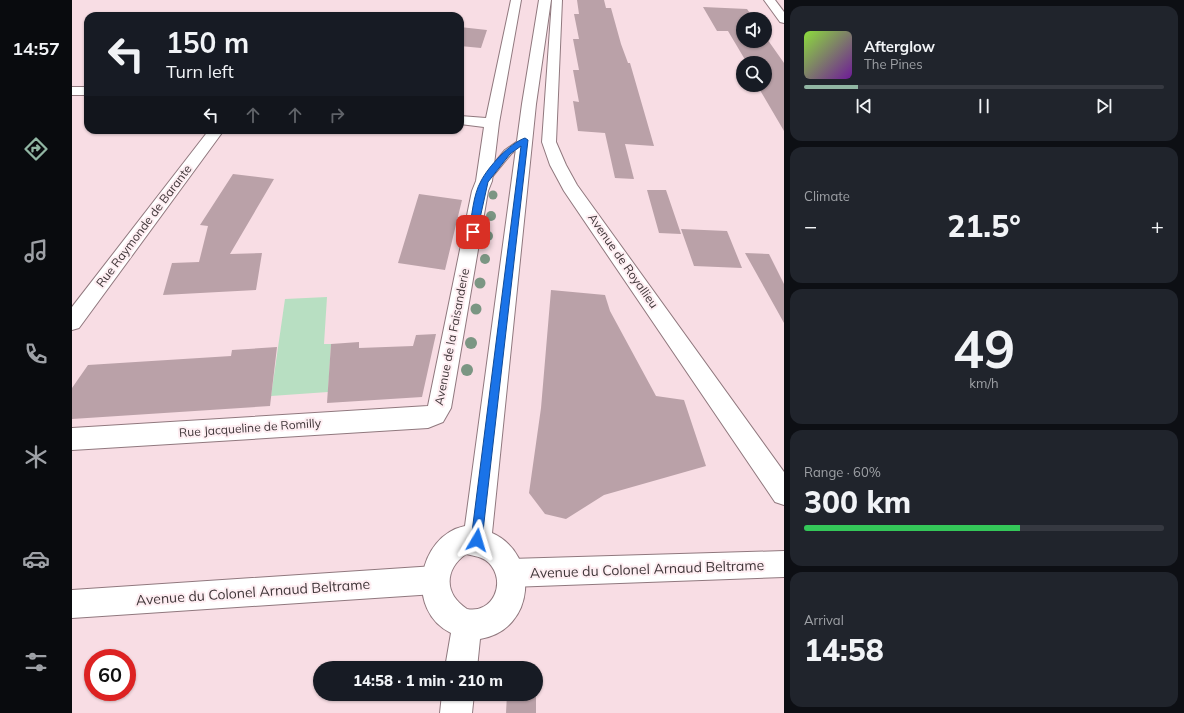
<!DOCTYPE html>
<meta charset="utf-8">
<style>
:root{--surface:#171b24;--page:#20242c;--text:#f1f3f6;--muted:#9ea1a6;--line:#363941;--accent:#91b6a3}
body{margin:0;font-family:Mulish,sans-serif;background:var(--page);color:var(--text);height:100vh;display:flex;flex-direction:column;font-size:15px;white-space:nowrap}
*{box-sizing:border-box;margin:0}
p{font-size:13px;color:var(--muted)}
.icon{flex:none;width:22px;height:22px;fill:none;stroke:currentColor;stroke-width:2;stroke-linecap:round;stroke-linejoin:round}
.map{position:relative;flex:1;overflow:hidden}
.sheet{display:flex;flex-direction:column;gap:6px;padding:6px;background:#0d0f14;width:400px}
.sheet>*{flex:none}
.top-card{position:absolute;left:12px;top:12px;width:380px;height:122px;border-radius:12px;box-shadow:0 1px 3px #0004;background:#171b24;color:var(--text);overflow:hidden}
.controls{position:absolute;left:664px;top:12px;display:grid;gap:8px}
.controls a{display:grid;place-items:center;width:36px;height:36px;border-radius:50%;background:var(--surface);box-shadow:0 1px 3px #0004;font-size:20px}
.speed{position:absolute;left:12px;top:649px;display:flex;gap:8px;font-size:20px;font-weight:700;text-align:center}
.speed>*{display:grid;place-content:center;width:52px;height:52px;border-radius:50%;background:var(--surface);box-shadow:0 1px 3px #0004;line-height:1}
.speed .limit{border:6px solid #d22;background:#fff;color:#111}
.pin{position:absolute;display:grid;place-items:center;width:34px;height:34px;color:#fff;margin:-17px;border-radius:8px;box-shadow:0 2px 6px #0006}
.me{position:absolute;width:44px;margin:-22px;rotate:7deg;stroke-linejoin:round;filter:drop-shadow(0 0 3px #0008)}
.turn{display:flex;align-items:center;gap:14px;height:84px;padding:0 16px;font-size:18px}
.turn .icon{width:52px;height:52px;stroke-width:2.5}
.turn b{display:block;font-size:28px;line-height:34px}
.lanes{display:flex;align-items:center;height:38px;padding:0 16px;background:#0003;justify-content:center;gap:20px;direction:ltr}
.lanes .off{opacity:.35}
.big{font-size:30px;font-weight:800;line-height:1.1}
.sheet .widget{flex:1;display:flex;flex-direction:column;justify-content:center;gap:6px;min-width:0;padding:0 14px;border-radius:12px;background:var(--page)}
.sheet .dial{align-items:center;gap:0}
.dial b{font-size:52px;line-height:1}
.song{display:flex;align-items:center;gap:12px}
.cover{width:48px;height:48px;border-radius:6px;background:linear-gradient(135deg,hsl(90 70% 55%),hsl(280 70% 35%))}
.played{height:4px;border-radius:2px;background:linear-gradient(90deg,var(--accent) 15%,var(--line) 15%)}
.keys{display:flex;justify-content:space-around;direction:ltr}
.heat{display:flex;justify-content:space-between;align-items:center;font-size:22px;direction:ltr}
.charge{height:6px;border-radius:3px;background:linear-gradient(90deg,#34c759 60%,var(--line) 0)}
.trip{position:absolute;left:241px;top:661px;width:230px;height:40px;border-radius:20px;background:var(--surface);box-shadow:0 1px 3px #0004;font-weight:800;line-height:40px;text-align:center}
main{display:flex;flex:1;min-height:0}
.dock{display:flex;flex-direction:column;width:72px;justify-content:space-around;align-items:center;background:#090b0e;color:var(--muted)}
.dock .icon{width:28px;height:28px}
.dock .current{color:var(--accent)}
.dock b{font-size:18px;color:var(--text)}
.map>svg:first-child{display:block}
</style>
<main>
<nav class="dock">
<b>14:57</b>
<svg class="icon current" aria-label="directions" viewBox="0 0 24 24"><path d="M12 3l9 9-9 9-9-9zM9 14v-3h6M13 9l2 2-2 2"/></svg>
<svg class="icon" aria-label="music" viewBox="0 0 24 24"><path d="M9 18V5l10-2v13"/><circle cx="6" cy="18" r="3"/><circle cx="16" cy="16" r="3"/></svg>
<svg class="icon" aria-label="phone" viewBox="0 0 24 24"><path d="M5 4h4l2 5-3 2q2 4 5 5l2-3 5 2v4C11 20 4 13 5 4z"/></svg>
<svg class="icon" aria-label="climate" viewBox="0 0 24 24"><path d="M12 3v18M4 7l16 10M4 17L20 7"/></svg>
<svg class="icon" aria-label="car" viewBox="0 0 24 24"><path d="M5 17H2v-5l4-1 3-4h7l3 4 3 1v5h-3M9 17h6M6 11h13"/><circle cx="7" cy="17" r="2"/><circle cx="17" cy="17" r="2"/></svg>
<svg class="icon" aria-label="filters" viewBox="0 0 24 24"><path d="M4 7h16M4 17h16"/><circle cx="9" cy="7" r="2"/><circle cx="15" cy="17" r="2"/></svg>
</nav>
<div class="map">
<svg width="712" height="713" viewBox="0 0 712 713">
<rect width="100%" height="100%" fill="#f8dde4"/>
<path fill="#b8dfc2" d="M 255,297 L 252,344 L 259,344 L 256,392 L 199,396 L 213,299 Z"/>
<path fill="#baa1a8" d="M 505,0 L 532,0 L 534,8 L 539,8 L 549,44 L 556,63 L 558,63 L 582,146 L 553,144 L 562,179 L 543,178 L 533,133 L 506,131 L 501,101 L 507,102 L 501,70 L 507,70 L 501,39 L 507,39 L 502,14 L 507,14 Z
M 631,7 L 675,9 L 682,19 L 671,19 L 671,41 L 693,41 L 693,36 L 712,63 L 712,131 L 685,85 L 693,85 L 693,63 L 675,63 L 656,31 L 645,31 Z
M 388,27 L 415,30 L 409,48 L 388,46 Z
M 161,174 L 202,179 L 158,254 L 190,253 L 184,290 L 91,295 L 100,263 L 127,262 L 136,226 L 128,225 Z
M 575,190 L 594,190 L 609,234 L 587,233 Z
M 347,194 L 390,200 L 373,270 L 326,263 Z
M 609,229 L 655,231 L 670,268 L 622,266 Z
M 673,253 L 697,254 L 712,284 L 712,323 Z
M 479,290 L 533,295 L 538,311 L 584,396 L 612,400 L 634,466 L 532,495 L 494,519 L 473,514 L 457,493 L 469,408 Z
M 364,334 L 350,397 L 255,403 L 259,344 L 287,342 L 287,348 L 341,346 L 344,335 Z
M 205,347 L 198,406 L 0,419 L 0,388 L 16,365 L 159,356 L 160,350 Z
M 435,694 L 464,694 L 464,713 L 434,713 Z"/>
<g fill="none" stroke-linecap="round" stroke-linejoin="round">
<g stroke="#90787e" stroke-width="2">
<path id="service" d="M 450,138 L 457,140 L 439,154 L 416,182 L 410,182 L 410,178 L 433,150 Z"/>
</g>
<g stroke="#90787e" stroke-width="2">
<path id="minor" d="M 439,0 L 449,0 L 427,123 L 420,181 L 416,191 L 379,408 L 371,422 L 356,428 L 0,450 L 0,428 L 356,406 L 400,191 L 404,181 L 412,127 L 388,124 L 388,116 L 414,118 Z
M 480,0 L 490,0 L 484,142 L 494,165 L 505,185 L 712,472 L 712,505 L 703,502 L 492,191 L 478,165 L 470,142 Z
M 692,0 L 703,0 L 712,12 L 712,23 L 708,22 Z
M 0,87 L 16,87 L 16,95 L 0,95 Z
M 137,130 L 152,130 L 7,328 L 0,330 L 0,307 Z
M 712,551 L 712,577 L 438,587 L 428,583 L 424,573 L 428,563 L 438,559 Z
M 363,566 L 373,570 L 377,580 L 373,590 L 363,594 L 0,618 L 0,590 Z"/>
</g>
<g stroke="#90787e" stroke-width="2">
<path id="primary" d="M 467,0 L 479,0 L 464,104 L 420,533 C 468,554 464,630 408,639 L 405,668 L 373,668 L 379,633 C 333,611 345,536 393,526 L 450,104 ZM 394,554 C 403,556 411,557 417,563 C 435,582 421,614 395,609 C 372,594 372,570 394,554 Z
M 370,694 L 402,694 L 400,713 L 368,713 Z"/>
</g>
<use href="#service" fill="#fff" fill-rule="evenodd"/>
<use href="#minor" fill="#fff" fill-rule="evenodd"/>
<use href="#primary" fill="#fff" fill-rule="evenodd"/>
</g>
<g fill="#7b9683">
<circle cx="421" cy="195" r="4.5"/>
<circle cx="419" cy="216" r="5"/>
<circle cx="416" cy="236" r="5"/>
<circle cx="413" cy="259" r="5"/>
<circle cx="408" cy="283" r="5.5"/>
<circle cx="404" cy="309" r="5.5"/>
<circle cx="399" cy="343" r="6"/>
<circle cx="395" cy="370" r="6"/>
</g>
<path fill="#1a73e8" stroke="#114b97" d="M 453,138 L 456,140 L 410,540 L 409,544 L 405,546 L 401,544 L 399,540 L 449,146 L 438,154 L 416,182 L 405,232 L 401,235 L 397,232 C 400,216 401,195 409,181 C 416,167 438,143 453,138 Z"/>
<g text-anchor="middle" stroke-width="4" stroke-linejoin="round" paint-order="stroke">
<g font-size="12" fill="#403639" stroke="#feeef2">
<text transform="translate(72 226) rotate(-53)" y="4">Rue Raymonde de Barante</text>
<text transform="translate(551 261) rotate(55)" y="4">Avenue de Royallieu</text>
<text transform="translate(380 337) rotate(-79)" y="4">Avenue de la Faisanderie</text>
<text transform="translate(178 428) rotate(-4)" y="4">Rue Jacqueline de Romilly</text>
</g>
<g font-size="14" fill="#403639" stroke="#feeef2">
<text transform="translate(575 569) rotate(-2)" y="5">Avenue du Colonel Arnaud Beltrame</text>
<text transform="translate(181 592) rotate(-4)" y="5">Avenue du Colonel Arnaud Beltrame</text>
</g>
</g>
</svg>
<div class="controls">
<a><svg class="icon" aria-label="sound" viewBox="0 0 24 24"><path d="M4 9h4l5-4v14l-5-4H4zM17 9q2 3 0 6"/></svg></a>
<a><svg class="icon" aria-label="search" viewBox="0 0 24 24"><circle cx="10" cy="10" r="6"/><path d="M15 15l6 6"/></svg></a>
</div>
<div class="speed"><div class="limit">60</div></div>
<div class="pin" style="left:401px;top:232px;background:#d93025"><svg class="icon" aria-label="arrive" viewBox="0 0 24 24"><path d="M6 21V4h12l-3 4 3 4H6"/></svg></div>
<svg class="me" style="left:405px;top:540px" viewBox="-20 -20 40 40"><path d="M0-17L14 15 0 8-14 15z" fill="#1a73e8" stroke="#fff" stroke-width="4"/></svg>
<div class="trip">14:58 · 1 min · 210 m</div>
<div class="top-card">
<div class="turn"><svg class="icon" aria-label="left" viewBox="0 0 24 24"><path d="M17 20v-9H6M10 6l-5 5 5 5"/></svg><div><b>150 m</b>Turn left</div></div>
<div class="lanes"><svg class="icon" aria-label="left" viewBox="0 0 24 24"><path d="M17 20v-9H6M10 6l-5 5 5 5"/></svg><svg class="icon off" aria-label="ahead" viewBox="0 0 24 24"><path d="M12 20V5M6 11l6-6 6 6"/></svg><svg class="icon off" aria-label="ahead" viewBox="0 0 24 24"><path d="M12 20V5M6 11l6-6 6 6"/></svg><svg class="icon off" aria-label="right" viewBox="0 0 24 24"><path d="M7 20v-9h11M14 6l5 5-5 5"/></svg></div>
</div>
</div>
<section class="sheet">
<div class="widget">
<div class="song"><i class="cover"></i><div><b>Afterglow</b><p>The Pines</p></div></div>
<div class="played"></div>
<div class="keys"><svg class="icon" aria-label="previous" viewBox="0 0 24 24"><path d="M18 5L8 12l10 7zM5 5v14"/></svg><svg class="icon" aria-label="pause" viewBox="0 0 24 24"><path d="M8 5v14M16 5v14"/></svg><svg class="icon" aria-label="next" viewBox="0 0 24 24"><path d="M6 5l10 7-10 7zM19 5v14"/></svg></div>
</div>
<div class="widget"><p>Climate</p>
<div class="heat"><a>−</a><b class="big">21.5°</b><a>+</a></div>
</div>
<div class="widget dial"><b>49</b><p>km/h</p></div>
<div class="widget"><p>Range · 60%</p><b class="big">300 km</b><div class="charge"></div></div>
<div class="widget"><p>Arrival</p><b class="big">14:58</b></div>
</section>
</main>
